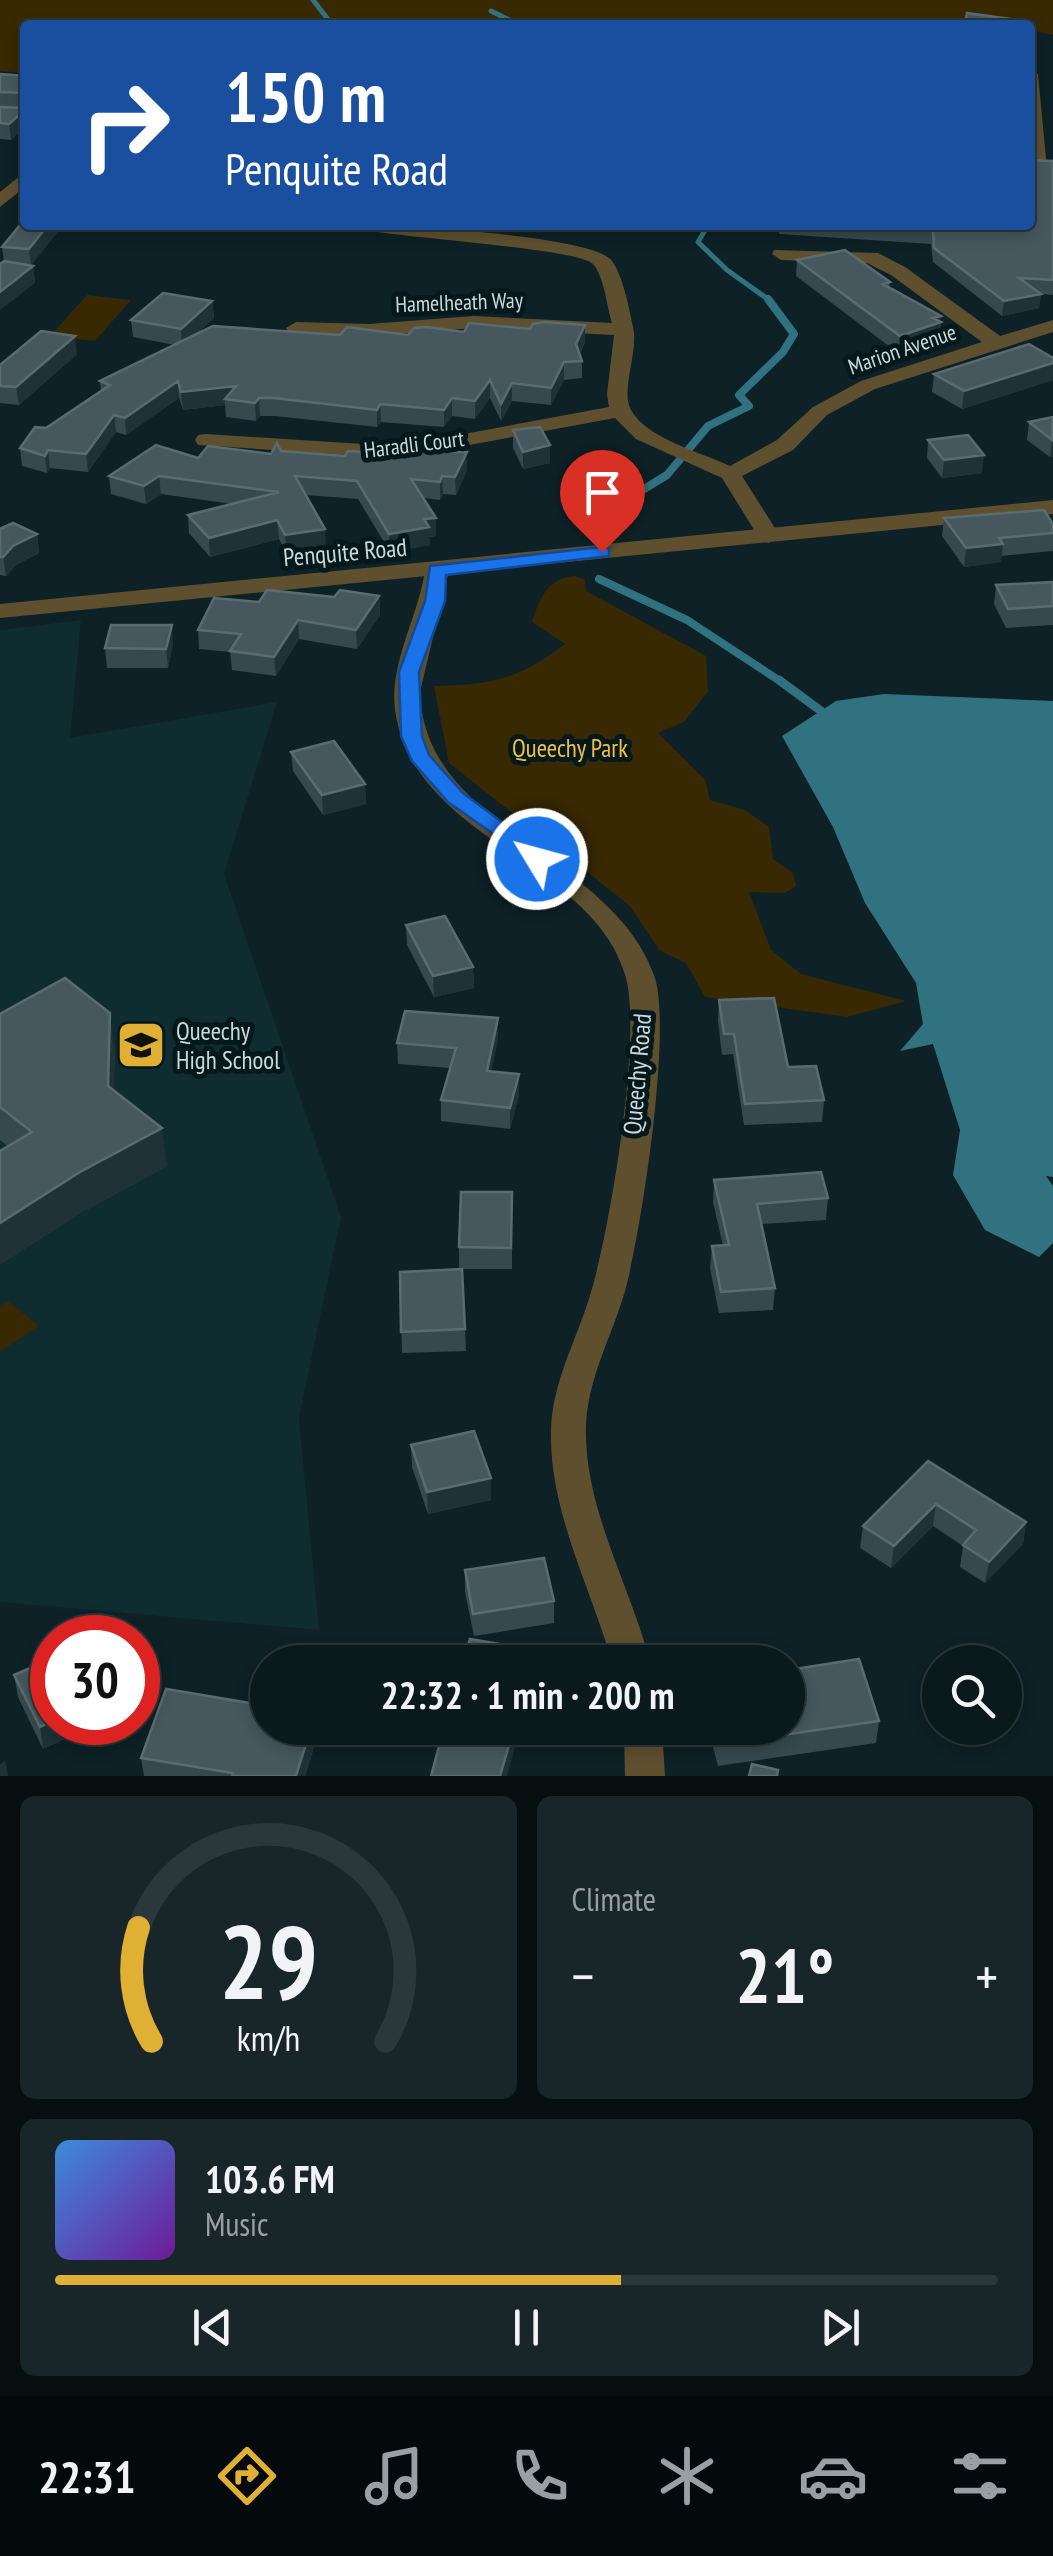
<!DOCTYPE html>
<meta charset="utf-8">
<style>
:root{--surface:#0a191c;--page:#182629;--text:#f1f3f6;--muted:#99a0a3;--line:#2a383b;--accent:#dfb034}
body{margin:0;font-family:"PT Sans Narrow",sans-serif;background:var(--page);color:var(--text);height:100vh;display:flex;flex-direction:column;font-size:38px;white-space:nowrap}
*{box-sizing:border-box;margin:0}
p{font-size:32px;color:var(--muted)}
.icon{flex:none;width:55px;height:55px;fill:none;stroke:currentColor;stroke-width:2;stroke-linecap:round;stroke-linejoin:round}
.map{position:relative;height:1776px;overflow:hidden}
.details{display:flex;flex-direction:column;gap:20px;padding:20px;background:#060e0f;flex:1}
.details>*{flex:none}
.banner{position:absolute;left:20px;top:20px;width:1015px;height:210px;border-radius:10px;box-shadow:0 5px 15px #0003,0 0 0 2px var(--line);background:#1a4fa0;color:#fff;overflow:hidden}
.tools{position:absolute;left:922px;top:1645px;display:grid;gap:20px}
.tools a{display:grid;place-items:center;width:100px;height:100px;border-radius:50%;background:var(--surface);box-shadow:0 5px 15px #0003,0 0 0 2px var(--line);font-size:50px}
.speed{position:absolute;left:30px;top:1615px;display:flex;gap:20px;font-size:50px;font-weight:700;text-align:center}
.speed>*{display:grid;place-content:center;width:130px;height:130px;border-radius:50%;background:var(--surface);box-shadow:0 5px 15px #0003,0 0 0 2px var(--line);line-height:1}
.speed .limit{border:15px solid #d22;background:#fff;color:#111}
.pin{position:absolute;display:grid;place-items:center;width:85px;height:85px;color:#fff;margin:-102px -42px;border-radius:50% 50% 50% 0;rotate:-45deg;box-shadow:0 0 10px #0007}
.pin .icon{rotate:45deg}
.me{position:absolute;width:110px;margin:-55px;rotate:307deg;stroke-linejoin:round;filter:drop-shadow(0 0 8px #0008)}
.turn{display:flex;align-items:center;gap:35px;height:210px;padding:0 40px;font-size:45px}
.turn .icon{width:130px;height:130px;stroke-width:2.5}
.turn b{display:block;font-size:70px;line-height:85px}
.big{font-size:75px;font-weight:700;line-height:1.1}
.details .card{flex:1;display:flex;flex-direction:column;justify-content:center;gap:15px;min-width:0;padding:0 35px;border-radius:15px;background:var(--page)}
.details .dial{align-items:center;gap:0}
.dial svg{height:260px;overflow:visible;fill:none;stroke:var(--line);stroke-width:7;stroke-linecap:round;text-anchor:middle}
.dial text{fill:var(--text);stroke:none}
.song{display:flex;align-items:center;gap:30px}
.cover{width:120px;height:120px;border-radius:15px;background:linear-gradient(135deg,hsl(210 70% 55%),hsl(280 70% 35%))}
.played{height:10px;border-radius:5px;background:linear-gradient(90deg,var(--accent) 60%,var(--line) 60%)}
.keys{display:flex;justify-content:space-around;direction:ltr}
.heat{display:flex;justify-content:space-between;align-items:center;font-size:55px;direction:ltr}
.details .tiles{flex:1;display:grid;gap:20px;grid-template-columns:1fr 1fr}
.card:last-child{grid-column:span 2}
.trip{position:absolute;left:250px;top:1645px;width:555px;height:100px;border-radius:50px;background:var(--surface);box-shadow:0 5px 15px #0003,0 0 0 2px var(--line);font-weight:700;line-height:100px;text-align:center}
.tabs{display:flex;height:160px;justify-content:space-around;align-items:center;background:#040a0b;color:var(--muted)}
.tabs .icon{width:70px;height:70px}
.tabs .selected{color:var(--accent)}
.tabs b{font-size:45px;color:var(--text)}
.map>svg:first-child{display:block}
</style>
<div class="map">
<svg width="1053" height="1776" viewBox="0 0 1053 1776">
<rect width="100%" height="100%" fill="#0e2126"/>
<path fill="#0f2c31" d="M 81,620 L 70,738 L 277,702 L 224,874 L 341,1217 L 299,1418 L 319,1630 L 0,1602 L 0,630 Z"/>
<path fill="#382902" d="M 0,0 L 1053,0 L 1053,35 L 1030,30 L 1030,25 L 936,21 L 934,25 L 25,25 L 25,73 L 0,71 Z
M 87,295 L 131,300 L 95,341 L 50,336 Z
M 575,576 L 585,580 L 586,591 L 706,656 L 708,691 L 684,722 L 658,733 L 705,780 L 710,800 L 745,810 L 769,827 L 773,859 L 793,873 L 796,886 L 785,893 L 749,892 L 771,950 L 801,974 L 906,1001 L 847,1017 L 705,997 L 686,963 L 659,950 L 630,906 L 449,763 L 434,686 C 491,685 519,679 565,644 L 532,622 C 540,598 547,578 575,576 Z
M 8,1301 L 39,1326 L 0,1352 L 0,1306 Z"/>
<path fill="#317281" d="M 884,694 L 1053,701 L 1053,1177 L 1046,1176 L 1053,1186 L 1053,1243 L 1039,1257 L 985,1230 L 953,1175 L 960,1130 L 933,1044 L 900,1051 L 923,1024 L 916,983 L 865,903 L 833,827 L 782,736 L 836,701 Z"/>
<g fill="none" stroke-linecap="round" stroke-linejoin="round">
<path stroke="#317281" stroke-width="5" d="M 313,0 L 330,22 L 342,25
M 491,11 L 520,25
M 698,225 L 704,232 L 698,242 L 727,270 L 772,302"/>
<path stroke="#317281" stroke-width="8" d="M 602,528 L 623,502 L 667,475 L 708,426 L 749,406 L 739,395 L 783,352 L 794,334 L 768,299
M 599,579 L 687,620 L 783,683"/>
<path stroke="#317281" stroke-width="9" d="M 779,680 L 821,711"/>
<path fill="#5e502f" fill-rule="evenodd" d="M 1030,69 L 1038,74 L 1046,159 L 1037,164 L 1030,162 Z
M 25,172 L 25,187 L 0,207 L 0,192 Z
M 358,225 C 396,225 594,235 612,261 C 623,276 629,308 633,327 C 639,351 620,391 631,410 C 647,439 701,452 730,466 L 777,440 L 813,407 L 861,381 L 982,342 L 891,275 L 867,263 L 781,260 L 772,254 L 774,250 L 878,253 L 905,267 L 1000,336 L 1053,320 L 1053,332 L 875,389 L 827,415 L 793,450 L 742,476 L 780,536 L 769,543 L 761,541 L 722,478 L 636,439 L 615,418 L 437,451 L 378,457 L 198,445 L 195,440 L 198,435 L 206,434 L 378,445 L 437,439 L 609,407 L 607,394 L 614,335 L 474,328 L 369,336 L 289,332 L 286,328 L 296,322 L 369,324 L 474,316 L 612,323 C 607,307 604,276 593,264 C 577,248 399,238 360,229 Z
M 437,563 L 449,570 L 420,692 C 424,829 610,853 654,975 C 673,1028 641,1233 625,1291 C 611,1340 584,1384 586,1437 C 588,1516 631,1588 650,1662 L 612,1662 C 591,1589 551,1514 551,1437 C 550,1384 577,1341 591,1292 C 610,1230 642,1037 626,978 C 594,860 414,842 395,710 C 389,663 419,615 425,570 Z
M 624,1728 L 662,1728 L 665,1776 L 625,1776 Z"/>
<path fill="#5e502f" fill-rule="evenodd" d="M 1053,500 L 1053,514 L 0,618 L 0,604 Z"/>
</g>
<path fill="#36494e" d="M 0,74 L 25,76 L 25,108 L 0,106 Z
M 0,107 L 25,108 L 25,127 L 11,140 L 0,139 Z
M 1053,161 L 1053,295 L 1041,294 L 1039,308 L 1002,316 L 933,262 L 931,244 L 779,234 L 779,230 L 760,229 L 760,225 L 1030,225 Z
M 63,225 L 30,266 L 33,266 L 35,283 L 4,261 L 2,247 Z
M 797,260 L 890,282 L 889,287 L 941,322 L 939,339 L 898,353 L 796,276 Z
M 212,301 L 214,318 L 194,336 L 408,335 L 464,332 L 585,342 L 580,354 L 582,361 L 582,378 L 564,380 L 551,405 L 512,401 L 501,421 L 490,398 L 475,419 L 452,416 L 444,427 L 381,422 L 377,427 L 275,416 L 260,416 L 256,421 L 226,417 L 225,405 L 183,410 L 179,398 L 126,435 L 116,432 L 88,472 L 50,468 L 47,473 L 22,466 L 20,448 L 101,391 L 100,381 L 175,345 L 133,337 L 131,320 Z
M 77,354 L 19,405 L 0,403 L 0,365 Z
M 1053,358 L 1053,380 L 962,409 L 932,392 L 934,374 Z
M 1053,417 L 1053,457 L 1050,457 L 1027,440 L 1029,422 Z
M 513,430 L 550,463 L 523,469 L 513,448 Z
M 928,440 L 982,473 L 942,478 L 927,458 Z
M 281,451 L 467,470 L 456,495 L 443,494 L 440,500 L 424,498 L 436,536 L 429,537 L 430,545 L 390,552 L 358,499 L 306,495 L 326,547 L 287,554 L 279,539 L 210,557 L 189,533 L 188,515 L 232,504 L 161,494 L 146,504 L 111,494 L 109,476 L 198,458 L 271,454 Z
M 944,518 L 1053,524 L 1053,551 L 1001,556 L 1001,562 L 964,567 L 942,536 Z
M 0,529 L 37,534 L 39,553 L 16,565 L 6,576 L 0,575 Z
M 1053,582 L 1053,625 L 1006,628 L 994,604 L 996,585 Z
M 379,596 L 380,615 L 357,649 L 299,639 L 276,676 L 232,670 L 230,652 L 199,649 L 198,630 L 259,602 Z
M 173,644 L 168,668 L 107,668 L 105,648 Z
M 291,752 L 365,784 L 366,804 L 323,815 L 293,771 Z
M 406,925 L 473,967 L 474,988 L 434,997 L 407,945 Z
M 719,1000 L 824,1100 L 822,1122 L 744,1125 L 733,1054 L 722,1055 L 718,1021 Z
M 0,1014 L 115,1051 L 113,1090 L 167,1166 L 86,1210 L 0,1140 Z
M 498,1018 L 498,1039 L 491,1071 L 519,1095 L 510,1129 L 441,1121 L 441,1100 L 450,1068 L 398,1064 L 397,1043 Z
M 714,1180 L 828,1198 L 826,1220 L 761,1224 L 775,1288 L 773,1310 L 719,1313 L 710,1268 L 712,1246 L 723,1246 L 713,1202 Z
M 512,1192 L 512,1269 L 459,1269 L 459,1247 Z
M 400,1272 L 465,1329 L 466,1351 L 402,1353 Z
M 411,1445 L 491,1478 L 491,1500 L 428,1514 L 412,1467 Z
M 928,1461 L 1026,1522 L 1023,1544 L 985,1583 L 960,1567 L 963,1546 L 933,1526 L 891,1568 L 860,1548 L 863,1526 Z
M 465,1570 L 554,1601 L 554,1623 L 474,1636 L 465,1592 Z
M 14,1675 L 52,1722 L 101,1722 L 43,1749 L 18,1697 Z
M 879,1721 L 876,1743 L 718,1766 L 708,1728 L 788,1728 Z
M 268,1728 L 320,1728 L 305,1776 L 144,1776 L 141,1758 Z"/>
<path fill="#1f3237" d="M 25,110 L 25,127 L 11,140 L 9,124 Z
M 48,225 L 63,225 L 31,266 L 29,249 Z
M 33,266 L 35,283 L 0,310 L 0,292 Z
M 1041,294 L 1039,308 L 1002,316 L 1004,301 Z
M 212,301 L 214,318 L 182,346 L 181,329 Z
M 941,316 L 939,339 L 898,353 L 900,336 L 933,318 Z
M 585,325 L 585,342 L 576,362 L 576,344 Z
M 75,336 L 77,354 L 19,405 L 16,387 Z
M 564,362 L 564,380 L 551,405 L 551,388 Z
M 1053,363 L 1053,380 L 962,409 L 964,391 Z
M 490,380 L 490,398 L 475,419 L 475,401 Z
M 178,381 L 179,398 L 126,435 L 125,418 Z
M 512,383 L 512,401 L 501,421 L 501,404 Z
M 236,386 L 225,399 L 225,405 L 183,410 L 181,392 Z
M 259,398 L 260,416 L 256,421 L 255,403 Z
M 452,398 L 452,416 L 444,427 L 444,410 Z
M 380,404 L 381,422 L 377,427 L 377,410 Z
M 114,415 L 116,432 L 88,472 L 86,454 Z
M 1053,439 L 1053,457 L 1050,457 L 1052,440 Z
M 550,445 L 550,463 L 523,469 L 523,452 Z
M 48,450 L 50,468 L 47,473 L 45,456 Z
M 467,452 L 467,470 L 456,495 L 455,477 Z
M 984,455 L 982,473 L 942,478 L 944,460 Z
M 159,476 L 161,494 L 146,504 L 144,486 Z
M 442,476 L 443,494 L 440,500 L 440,482 Z
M 436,518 L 436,536 L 429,537 L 430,545 L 390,552 L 389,534 L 424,519 Z
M 277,520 L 279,539 L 210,557 L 209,538 Z
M 325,529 L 326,547 L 287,554 L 285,535 Z
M 37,534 L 39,553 L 16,565 L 6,576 L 3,557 L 13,546 Z
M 1003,544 L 1001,562 L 964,567 L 966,548 Z
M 379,596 L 380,615 L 357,649 L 356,630 Z
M 298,620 L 299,639 L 276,676 L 274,657 Z
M 172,625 L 173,644 L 168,668 L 166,649 Z
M 365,784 L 366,804 L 323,815 L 322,795 Z
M 473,967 L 474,988 L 434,997 L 433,976 Z
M 110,1013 L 115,1051 L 112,1124 L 108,1086 Z
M 498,1018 L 498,1039 L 487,1092 L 487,1071 Z
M 519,1074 L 519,1095 L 510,1129 L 510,1108 Z
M 162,1128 L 167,1166 L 86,1210 L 0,1265 L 0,1223 L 80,1172 Z
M 491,1478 L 491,1500 L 428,1514 L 427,1492 Z
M 936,1504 L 933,1526 L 891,1568 L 894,1546 Z
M 1026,1522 L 1023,1544 L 985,1583 L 989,1562 Z
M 52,1721 L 52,1722 L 101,1722 L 43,1749 L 40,1727 Z
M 311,1728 L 320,1728 L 305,1776 L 296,1776 Z
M 514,1728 L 516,1728 L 516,1743 L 507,1776 L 500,1776 Z
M 5,1760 L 8,1776 L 0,1776 L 0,1765 Z"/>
<path fill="#46585d" stroke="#5b6c71" stroke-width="2.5" d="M 967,13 L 1010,19 L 1012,25 L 965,25 Z
M 0,74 L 25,76 L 25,93 L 0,92 Z
M 0,107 L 25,108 L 25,110 L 9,124 L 0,123 Z
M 1030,160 L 1053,161 L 1053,280 L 1019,278 L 1041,294 L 1004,301 L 934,248 L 933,230 L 856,225 L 1030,225 Z
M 25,219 L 25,225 L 48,225 L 29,249 L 2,247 Z
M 845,250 L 890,282 L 883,284 L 941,316 L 933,318 L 941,322 L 900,336 L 797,260 Z
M 4,261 L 33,266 L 0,292 L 0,264 Z
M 163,293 L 212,301 L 181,329 L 131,320 Z
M 544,322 L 585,325 L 576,344 L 582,361 L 564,362 L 551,388 L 512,383 L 501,404 L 490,380 L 475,401 L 452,398 L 444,410 L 380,404 L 377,410 L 274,398 L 259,398 L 255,403 L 225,399 L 236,386 L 181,392 L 178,381 L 125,418 L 114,415 L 86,454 L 48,450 L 45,456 L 20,448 L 35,427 L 46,428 L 110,385 L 100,381 L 213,326 L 340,335 L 347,327 L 408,335 L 414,328 L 427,327 L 464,332 L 469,323 L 530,329 L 533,324 Z
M 41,331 L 75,336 L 16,387 L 0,386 L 0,365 Z
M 1029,344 L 1053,358 L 1053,363 L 964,391 L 934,374 Z
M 1053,417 L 1052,440 L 1029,422 Z
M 540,427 L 550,445 L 523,452 L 513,430 Z
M 968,435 L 984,455 L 944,460 L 928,440 Z
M 277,443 L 281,451 L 345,456 L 348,451 L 416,455 L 418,451 L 467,452 L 455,477 L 442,476 L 440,482 L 411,479 L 436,518 L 424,519 L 429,527 L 389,534 L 357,481 L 295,476 L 325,529 L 285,535 L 277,520 L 209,538 L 188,515 L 279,492 L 159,476 L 144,486 L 109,476 L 156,445 L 198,458 L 208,446 L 271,454 Z
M 1044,510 L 1053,524 L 1053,533 L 999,538 L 1003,544 L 966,548 L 944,518 Z
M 13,523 L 37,534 L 13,546 L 3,557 L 0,557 L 0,529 Z
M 1053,582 L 1053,606 L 1008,609 L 996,585 Z
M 267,590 L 334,597 L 340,590 L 379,596 L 356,630 L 298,620 L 274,657 L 230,651 L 241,634 L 198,630 L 214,598 L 259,602 Z
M 111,625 L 172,625 L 166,649 L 105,648 Z
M 334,741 L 365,784 L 322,795 L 291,752 Z
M 445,916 L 473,967 L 433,976 L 406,925 Z
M 65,978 L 110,1013 L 108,1086 L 162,1128 L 80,1172 L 0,1223 L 0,1151 L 32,1132 L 0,1107 L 0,1014 Z
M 774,998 L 788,1067 L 816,1066 L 824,1100 L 745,1104 L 734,1034 L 724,1034 L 719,1000 Z
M 405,1011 L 498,1018 L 487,1071 L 519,1074 L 510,1108 L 441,1100 L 456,1048 L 397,1043 Z
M 821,1172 L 828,1198 L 757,1204 L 775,1288 L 721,1292 L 712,1246 L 729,1245 L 714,1180 Z
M 461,1192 L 512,1192 L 511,1248 L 459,1247 Z
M 462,1269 L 465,1329 L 401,1332 L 400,1272 Z
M 474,1431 L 491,1478 L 427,1492 L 411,1445 Z
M 928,1461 L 1026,1522 L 989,1562 L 963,1545 L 976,1530 L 936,1504 L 894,1546 L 863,1526 Z
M 544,1558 L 554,1601 L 473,1614 L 465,1570 Z
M 470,1639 L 523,1648 L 520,1662 L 463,1662 Z
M 52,1659 L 52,1721 L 40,1727 L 14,1675 Z
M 859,1659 L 879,1721 L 720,1744 L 715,1728 L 788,1728 L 788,1670 Z
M 268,1670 L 268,1728 L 311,1728 L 296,1776 L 232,1776 L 233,1773 L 141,1758 L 166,1689 L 256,1704 Z
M 444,1728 L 514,1728 L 500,1776 L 431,1776 Z
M 752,1764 L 778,1770 L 777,1776 L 749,1776 Z"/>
<path fill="#1a73e8" stroke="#114b97" stroke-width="2.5" d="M 602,547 L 609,548 L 609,556 L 446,575 L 445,601 L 419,672 L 422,736 L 429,755 L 463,793 L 545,854 L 548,859 L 537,865 L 448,802 L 412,761 L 401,736 L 399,672 L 425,601 L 430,566 Z"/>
<defs>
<g id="school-square" transform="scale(2.5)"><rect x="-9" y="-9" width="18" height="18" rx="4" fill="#dfb034" stroke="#05181c"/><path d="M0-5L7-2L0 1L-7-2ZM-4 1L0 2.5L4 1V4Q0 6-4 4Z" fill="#111"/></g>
</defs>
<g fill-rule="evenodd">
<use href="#school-square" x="141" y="1045"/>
</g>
<g text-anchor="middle" stroke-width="10" stroke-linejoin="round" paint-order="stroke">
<g font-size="22" fill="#ccd8db" stroke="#05181c">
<text transform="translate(459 302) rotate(-2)" y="8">Hamelheath Way</text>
<text transform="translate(902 349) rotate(-19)" y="8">Marion Avenue</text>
<text transform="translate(414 444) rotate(-7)" y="8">Haradli Court</text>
</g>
<g font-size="25" fill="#ccd8db" stroke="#05181c">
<text transform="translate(345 552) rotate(-5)" y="9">Penquite Road</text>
<text transform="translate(637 1074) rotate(-85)" y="9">Queechy Road</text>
</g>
<g font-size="25" fill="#f0c045" stroke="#05181c">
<text x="570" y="757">Queechy Park</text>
</g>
<g font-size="25" fill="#ccd8db" stroke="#05181c" text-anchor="start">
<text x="176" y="1040">Queechy<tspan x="176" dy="29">High School</tspan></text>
</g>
</g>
</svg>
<div class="tools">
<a><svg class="icon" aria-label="search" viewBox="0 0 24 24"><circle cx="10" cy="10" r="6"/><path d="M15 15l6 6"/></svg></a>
</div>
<div class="speed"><div class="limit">30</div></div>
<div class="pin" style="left:602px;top:552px;background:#d93025"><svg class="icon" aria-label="arrive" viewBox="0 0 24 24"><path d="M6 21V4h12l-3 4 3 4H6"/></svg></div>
<svg class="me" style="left:537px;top:859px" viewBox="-20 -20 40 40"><circle r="17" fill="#1a73e8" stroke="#fff" stroke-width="3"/><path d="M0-11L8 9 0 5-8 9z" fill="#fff"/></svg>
<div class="trip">22:32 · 1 min · 200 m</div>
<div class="banner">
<div class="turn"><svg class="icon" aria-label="right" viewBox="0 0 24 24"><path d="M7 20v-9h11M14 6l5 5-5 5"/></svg><div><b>150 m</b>Penquite Road</div></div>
</div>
</div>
<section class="details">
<div class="tiles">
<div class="card dial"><svg viewBox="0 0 100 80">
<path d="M14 69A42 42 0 1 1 86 69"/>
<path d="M14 69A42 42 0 0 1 10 34" stroke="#dfb034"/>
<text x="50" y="56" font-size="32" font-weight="700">29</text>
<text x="50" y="72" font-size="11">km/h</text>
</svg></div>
<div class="card"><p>Climate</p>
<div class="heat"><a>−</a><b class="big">21°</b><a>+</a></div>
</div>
<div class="card">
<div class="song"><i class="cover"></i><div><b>103.6 FM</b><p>Music</p></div></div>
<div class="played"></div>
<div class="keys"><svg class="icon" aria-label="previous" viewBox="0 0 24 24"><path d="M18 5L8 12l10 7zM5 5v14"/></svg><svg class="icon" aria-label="pause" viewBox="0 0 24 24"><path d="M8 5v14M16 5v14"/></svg><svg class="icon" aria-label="next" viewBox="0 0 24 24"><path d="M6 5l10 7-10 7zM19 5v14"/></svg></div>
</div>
</div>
</section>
<nav class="tabs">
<b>22:31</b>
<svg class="icon selected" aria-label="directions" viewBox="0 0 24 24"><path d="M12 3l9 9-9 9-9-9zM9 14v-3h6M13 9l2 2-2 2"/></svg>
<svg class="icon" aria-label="music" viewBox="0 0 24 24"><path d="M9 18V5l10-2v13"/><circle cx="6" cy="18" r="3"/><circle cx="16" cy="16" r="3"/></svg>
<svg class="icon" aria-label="phone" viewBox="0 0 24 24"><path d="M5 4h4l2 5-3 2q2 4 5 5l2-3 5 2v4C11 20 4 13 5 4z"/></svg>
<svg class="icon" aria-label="climate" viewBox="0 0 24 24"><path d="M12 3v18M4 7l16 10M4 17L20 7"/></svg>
<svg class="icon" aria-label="car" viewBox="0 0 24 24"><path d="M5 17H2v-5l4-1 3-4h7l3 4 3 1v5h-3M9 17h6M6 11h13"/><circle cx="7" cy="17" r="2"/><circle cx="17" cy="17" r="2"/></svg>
<svg class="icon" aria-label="filters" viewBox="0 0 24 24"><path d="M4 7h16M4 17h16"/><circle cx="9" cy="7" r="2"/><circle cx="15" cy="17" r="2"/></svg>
</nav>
